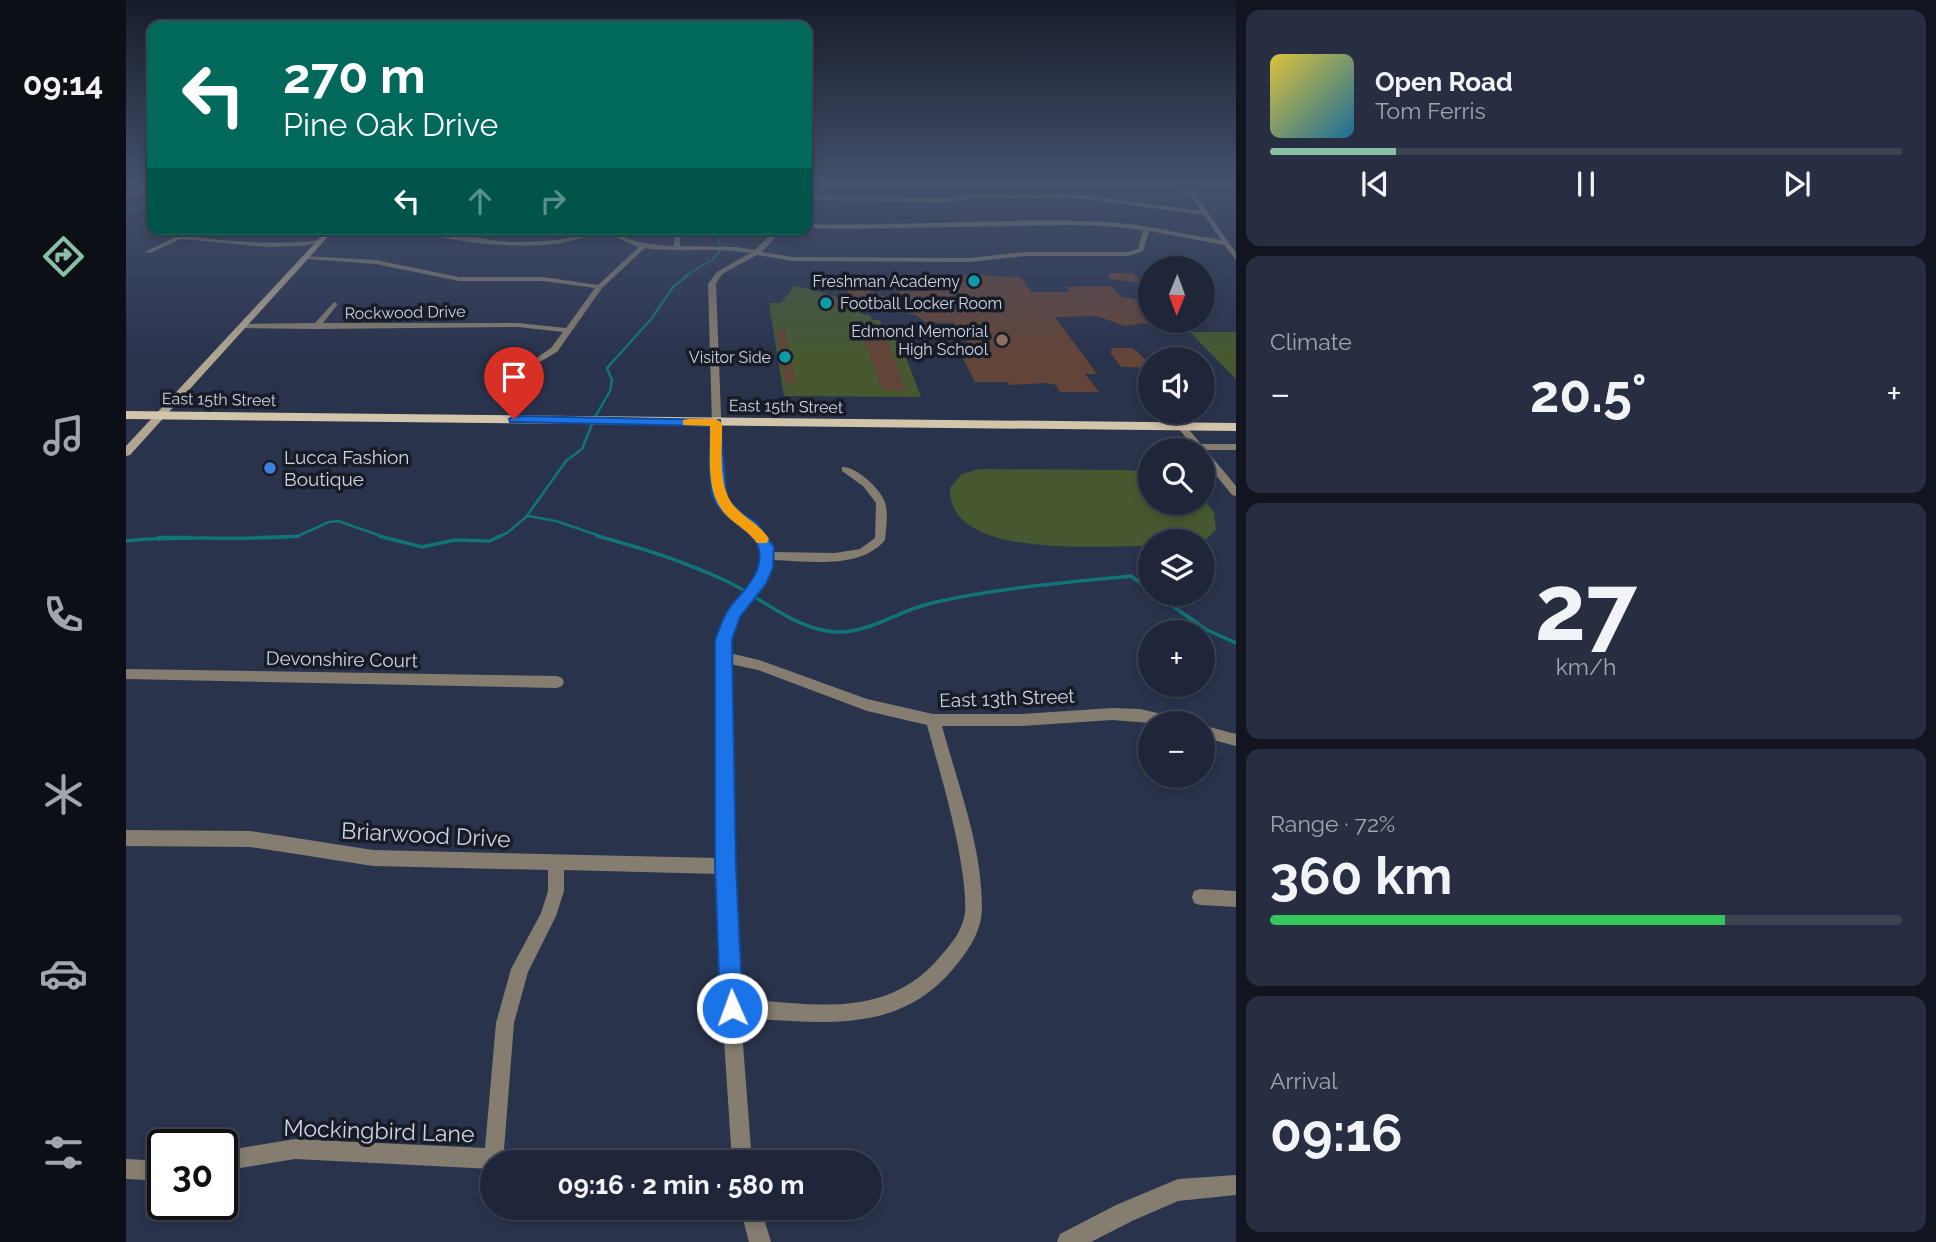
<!DOCTYPE html>
<meta charset="utf-8">
<style>
:root{--surface:#202639;--page:#282e41;--text:#f1f3f6;--muted:#a2a5ae;--line:#3d4353;--accent:#8abfa5}
body{margin:0;font-family:Raleway,sans-serif;background:var(--page);color:var(--text);height:100vh;display:flex;flex-direction:column;font-size:26px;white-space:nowrap}
*{box-sizing:border-box;margin:0}
p{font-size:23px;color:var(--muted)}
.icon{flex:none;width:38px;height:38px;fill:none;stroke:currentColor;stroke-width:2;stroke-linecap:round;stroke-linejoin:round}
.map{position:relative;flex:1;overflow:hidden}
.panel{display:flex;flex-direction:column;gap:10px;padding:10px;background:#12151f;width:700px}
.panel>*{flex:none}
.hud{position:absolute;left:21px;top:21px;width:665px;height:214px;border-radius:14px;box-shadow:0 4px 10px #0003,0 0 0 2px var(--line);background:#00695c;color:#fff;overflow:hidden}
.needle{width:46px;rotate:181deg}
.tools{position:absolute;left:1012px;top:256px;display:grid;gap:14px}
.tools a{display:grid;place-items:center;width:77px;height:77px;border-radius:50%;background:var(--surface);box-shadow:0 4px 10px #0003,0 0 0 2px var(--line);font-size:35px}
.speed{position:absolute;left:21px;top:1129px;display:flex;gap:14px;font-size:35px;font-weight:700;text-align:center}
.speed>*{display:grid;place-content:center;width:91px;height:91px;border-radius:50%;background:var(--surface);box-shadow:0 4px 10px #0003,0 0 0 2px var(--line);line-height:1}
.speed .limit{border:4px solid #111;border-radius:10px;background:#fff;color:#111}
.pin{position:absolute;display:grid;place-items:center;width:60px;height:60px;color:#fff;margin:-72px -30px;border-radius:50% 50% 50% 0;rotate:-45deg;box-shadow:0 0 7px #0007}
.pin .icon{rotate:45deg}
.me{position:absolute;width:77px;margin:-38px;rotate:358deg;stroke-linejoin:round;filter:drop-shadow(0 0 5px #0008)}
.turn{display:flex;align-items:center;gap:24px;height:147px;padding:0 21px;font-size:32px}
.turn .icon{width:91px;height:91px;stroke-width:2.5}
.turn b{display:block;font-size:49px;line-height:60px}
.lanes{display:flex;align-items:center;height:66px;padding:0 21px;background:#0003;justify-content:center;gap:35px;direction:ltr}
.lanes .off{opacity:.35}
.big{font-size:52px;font-weight:700;line-height:1.1}
.panel .card{flex:1;display:flex;flex-direction:column;justify-content:center;gap:10px;min-width:0;padding:0 24px;border-radius:14px;background:var(--page)}
.panel .dial{align-items:center;gap:0}
.dial b{font-size:91px;line-height:1}
.song{display:flex;align-items:center;gap:21px}
.cover{width:84px;height:84px;border-radius:10px;background:linear-gradient(135deg,hsl(50 70% 55%),hsl(200 70% 35%))}
.played{height:7px;border-radius:4px;background:linear-gradient(90deg,var(--accent) 20%,var(--line) 20%)}
.keys{display:flex;justify-content:space-around;direction:ltr}
.heat{display:flex;justify-content:space-between;align-items:center;font-size:38px;direction:ltr}
.charge{height:10px;border-radius:5px;background:linear-gradient(90deg,#34c759 72%,var(--line) 0)}
.trip{position:absolute;left:354px;top:1150px;width:402px;height:70px;border-radius:35px;background:var(--surface);box-shadow:0 4px 10px #0003,0 0 0 2px var(--line);font-weight:700;line-height:70px;text-align:center}
main{display:flex;flex:1;min-height:0}
.tabs{display:flex;flex-direction:column;width:126px;justify-content:space-around;align-items:center;background:#0d0f17;color:var(--muted)}
.tabs .icon{width:49px;height:49px}
.tabs .on{color:var(--accent)}
.tabs b{font-size:32px;color:var(--text)}
.map>svg:first-child{display:block}
</style>
<main>
<nav class="tabs">
<b>09:14</b>
<svg class="icon on" aria-label="directions" viewBox="0 0 24 24"><path d="M12 3l9 9-9 9-9-9zM9 14v-3h6M13 9l2 2-2 2"/></svg>
<svg class="icon" aria-label="music" viewBox="0 0 24 24"><path d="M9 18V5l10-2v13"/><circle cx="6" cy="18" r="3"/><circle cx="16" cy="16" r="3"/></svg>
<svg class="icon" aria-label="phone" viewBox="0 0 24 24"><path d="M5 4h4l2 5-3 2q2 4 5 5l2-3 5 2v4C11 20 4 13 5 4z"/></svg>
<svg class="icon" aria-label="climate" viewBox="0 0 24 24"><path d="M12 3v18M4 7l16 10M4 17L20 7"/></svg>
<svg class="icon" aria-label="car" viewBox="0 0 24 24"><path d="M5 17H2v-5l4-1 3-4h7l3 4 3 1v5h-3M9 17h6M6 11h13"/><circle cx="7" cy="17" r="2"/><circle cx="17" cy="17" r="2"/></svg>
<svg class="icon" aria-label="filters" viewBox="0 0 24 24"><path d="M4 7h16M4 17h16"/><circle cx="9" cy="7" r="2"/><circle cx="15" cy="17" r="2"/></svg>
</nav>
<div class="map">
<svg width="1110" height="1242" viewBox="0 0 1110 1242">
<rect width="100%" height="100%" fill="#2a334c"/>
<path fill="#475830" d="M 668,286 C 675,286 711,297 718,300 C 723,303 729,315 744,315 L 746,320 L 754,320 L 757,329 L 769,329 L 795,397 L 658,396 L 643,303 L 655,303 Z
M 1064,332 L 1110,332 L 1110,379 Z
M 854,469 L 1000,470 L 1024,472 L 1024,502 L 1076,502 L 1076,498 L 1088,512 L 1090,530 L 1076,543 L 1024,541 L 1024,546 C 976,545 821,561 824,488 L 836,474 Z"/>
<g fill="none" stroke-linecap="round" stroke-linejoin="round">
<path stroke="#117475" stroke-width="2" d="M 0,211 L 26,205
M 591,229 L 594,247
M 559,276 L 586,260 L 595,250"/>
<path stroke="#117475" stroke-width="2.5" d="M 402,516 L 430,521 L 477,537
M 32,537 L 65,537
M 132,537 L 172,536 L 203,522 L 212,521 L 258,537
M 371,537 L 381,533 L 400,517 L 440,461 L 456,449 L 469,417 L 484,391 L 486,380 L 481,368 L 526,318 L 547,287 L 562,275"/>
<path stroke="#117475" stroke-width="3.5" d="M 253,536 L 296,547 L 329,540 L 363,541 L 375,536
M 471,536 C 513,547 556,561 596,579 C 633,595 668,630 710,632 C 745,633 773,610 806,603 C 871,588 938,583 1005,576 L 1024,590
M 0,541 C 58,535 115,541 173,536
M 1028,593 L 1081,630 L 1110,643"/>
</g>
<path fill="#634438" d="M 983,273 L 1007,273 L 1016,283 L 983,279 Z
M 854,275 L 894,277 L 906,292 L 945,292 L 940,287 L 985,286 L 996,297 L 1024,302 L 1024,325 L 1016,323 L 999,326 L 971,316 L 929,317 L 971,374 L 959,374 L 973,392 L 934,392 L 930,385 L 920,383 L 884,385 L 882,382 L 849,382 L 836,357 L 851,357 L 828,323 L 799,322 L 790,315 L 782,314 L 772,291 L 804,291 L 796,276 Z
M 733,286 L 774,303 L 756,312 L 724,298 L 718,309 L 695,305 Z
M 734,326 L 755,326 L 780,390 L 756,389 Z
M 650,330 L 659,330 L 669,383 L 659,383 Z
M 984,348 L 1007,348 L 1024,364 L 1024,368 L 995,367 L 984,352 L 987,352 Z"/>
<g fill="none" stroke-linecap="round" stroke-linejoin="round">
<path fill="#847d70" fill-rule="evenodd" d="M 15,184 L 21,184 L 17,192 L 0,198 L 0,194 L 13,190 Z
M 683,184 L 689,184 L 681,194 L 681,188 Z
M 1026,184 L 1058,187 L 1056,184 L 1062,184 L 1110,253 L 1110,260 L 1098,245 L 1023,231 L 1017,251 L 1002,256 L 899,256 L 843,262 L 667,261 L 631,255 L 596,274 L 590,284 L 598,494 L 601,501 L 639,534 L 647,552 L 709,553 L 734,549 L 749,538 L 750,503 L 737,486 L 716,471 L 716,467 C 730,466 758,491 760,506 C 762,517 760,529 759,540 C 734,570 683,561 647,560 C 644,585 621,600 610,621 C 605,631 604,642 603,653 L 633,660 L 741,699 L 807,714 L 896,714 L 986,708 L 1014,709 L 1049,717 L 1054,719 L 1056,723 L 1024,723 L 986,720 L 896,726 L 816,726 C 832,785 856,846 856,907 C 856,932 842,951 827,969 C 771,1036 693,1022 615,1018 L 626,1162 L 606,1162 L 596,1008 L 592,874 L 438,870 L 438,891 L 430,916 L 402,972 L 388,1023 L 377,1162 L 366,1162 L 366,1169 L 169,1159 L 96,1171 L 96,1151 L 169,1139 L 359,1148 L 370,1023 L 385,969 L 415,913 L 422,891 L 422,870 L 247,866 L 124,847 L 0,846 L 0,830 L 124,831 L 247,850 L 592,858 L 592,641 C 594,630 598,621 604,611 C 616,592 649,567 632,541 C 619,522 599,517 588,494 L 582,284 L 591,272 L 624,253 C 588,247 554,253 519,248 L 476,288 L 431,352 L 412,363 L 408,361 L 409,359 L 425,348 L 437,332 L 392,327 L 190,329 L 114,328 L 113,326 L 117,324 L 189,323 L 208,302 L 212,304 L 197,323 L 392,323 L 440,328 L 469,288 L 417,281 L 333,281 L 250,264 L 181,259 L 178,257 L 179,256 L 250,260 L 333,277 L 417,277 L 472,285 L 513,247 C 502,244 487,234 478,233 C 471,232 444,242 435,243 C 397,249 324,244 289,229 C 322,229 354,241 388,242 C 408,242 428,241 448,237 C 461,234 473,229 486,229 L 483,231 C 507,242 522,245 548,246 L 549,229 L 555,229 L 554,246 L 611,247 L 629,250 L 650,229 L 657,229 L 636,252 L 667,257 L 843,258 L 899,252 L 1002,252 L 1012,249 L 1017,230 L 979,226 L 942,225 L 718,229 L 681,228 L 681,224 C 780,227 880,217 979,222 C 1018,224 1056,234 1095,240 L 1078,215 L 959,199 L 849,198 L 819,202 L 681,200 L 681,196 L 819,198 L 849,194 L 959,195 L 1075,211 L 1061,190 ZM 604,664 L 632,670 L 741,711 L 801,725 C 814,773 829,821 836,870 C 838,884 840,899 839,913 C 836,932 825,944 813,958 C 760,1020 686,1004 614,999 L 608,866 Z
M 65,229 L 74,229 L 61,236 C 106,242 149,245 194,240 L 197,242 L 177,246 L 142,247 L 55,239 L 24,253 L 19,252 Z
M 1056,424 L 1059,425 L 1075,444 L 1110,444 L 1110,450 L 1080,450 L 1110,486 L 1110,496 L 1106,495 L 1076,458 L 1076,450 L 1070,450 L 1053,429 L 1053,425 Z
M 0,669 L 431,676 L 436,678 L 438,682 L 436,686 L 431,688 L 0,679 Z
M 1076,725 L 1110,734 L 1110,746 L 1076,737 Z
M 1074,889 L 1110,891 L 1110,907 L 1074,905 L 1068,903 L 1066,897 L 1068,891 Z
M 0,1159 L 37,1161 L 37,1181 L 0,1179 Z
M 1110,1175 L 1110,1195 L 1052,1201 L 1006,1221 L 965,1242 L 931,1242 L 934,1234 L 990,1205 L 1052,1179 Z
M 614,1208 L 635,1208 L 645,1242 L 623,1242 Z"/>
<path fill="#b1a691" fill-rule="evenodd" d="M 202,229 L 209,229 L 4,455 L 0,456 L 0,446 Z"/>
<path fill="#d3c5aa" fill-rule="evenodd" d="M 0,411 L 1110,423 L 1110,431 L 0,419 Z"/>
</g>
<linearGradient id="sky" x2="0" y2="1"><stop stop-color="#171c2a"/><stop offset="0.51" stop-color="#44506c"/><stop offset="1" stop-color="#44506c" stop-opacity="0"/></linearGradient>
<rect width="1110" height="358" fill="url(#sky)"/>
<path fill="#1a73e8" stroke="#114b97" stroke-width="2" d="M 388,416 L 594,420 L 601,498 L 613,511 L 631,523 L 648,547 L 647,568 L 640,584 L 614,617 L 606,640 L 610,866 L 617,1008 L 614,1016 L 606,1020 L 597,1016 L 594,1008 L 589,866 L 589,640 C 593,630 596,619 602,610 C 611,597 625,586 631,570 C 645,528 598,528 587,497 C 581,476 585,448 584,426 L 384,422 L 383,419 Z"/>
<path fill="#f59e0b" d="M 562,419 L 590,419 L 596,423 C 597,450 590,489 611,509 C 622,520 634,525 643,539 L 641,543 L 631,543 C 622,531 612,526 602,517 C 578,494 585,457 584,426 L 557,425 L 557,420 Z"/>
<g fill="#0f9aa8" stroke="#171c27" stroke-width="2.5">
<circle cx="848" cy="281" r="7"/>
<circle cx="700" cy="303" r="7"/>
<circle cx="659" cy="357" r="7"/>
</g>
<circle fill="#8d6e63" stroke="#171c27" stroke-width="2.5" cx="876" cy="340" r="7"/>
<circle fill="#3f7fe0" stroke="#171c27" stroke-width="2.5" cx="144" cy="468" r="7"/>
<g text-anchor="middle" stroke-width="7" stroke-linejoin="round" paint-order="stroke">
<g font-size="16" fill="#ccd3e3" stroke="#171c27" text-anchor="end">
<text x="834" y="287">Freshman Academy</text>
<text x="714" y="309" text-anchor="start">Football Locker Room</text>
<text x="862" y="337">Edmond Memorial<tspan x="862" dy="18">High School</tspan></text>
<text x="645" y="363">Visitor Side</text>
</g>
<g font-size="16" fill="#ccd3e3" stroke="#171c27">
<text transform="translate(279 312) rotate(-1)" y="6">Rockwood Drive</text>
<text transform="translate(93 399) rotate(1)" y="6">East 15th Street</text>
<text transform="translate(660 406) rotate(1)" y="6">East 15th Street</text>
</g>
<g font-size="19" fill="#ccd3e3" stroke="#171c27" text-anchor="start">
<text x="158" y="464">Lucca Fashion<tspan x="158" dy="22">Boutique</tspan></text>
</g>
<g font-size="19" fill="#ccd3e3" stroke="#171c27">
<text transform="translate(216 659) rotate(1)" y="7">Devonshire Court</text>
<text transform="translate(881 698) rotate(-2)" y="7">East 13th Street</text>
</g>
<g font-size="23" fill="#ccd3e3" stroke="#171c27">
<text transform="translate(300 835) rotate(3)" y="8">Briarwood Drive</text>
<text transform="translate(253 1131) rotate(2)" y="8">Mockingbird Lane</text>
</g>
</g>
</svg>
<div class="tools">
<a><svg class="needle" viewBox="-14 -14 28 28"><path d="M0-13l5 13h-10z" fill="#e53935"/><path d="M0 13l5-13h-10z" fill="#a2a5ae"/></svg></a>
<a><svg class="icon" aria-label="sound" viewBox="0 0 24 24"><path d="M4 9h4l5-4v14l-5-4H4zM17 9q2 3 0 6"/></svg></a>
<a><svg class="icon" aria-label="search" viewBox="0 0 24 24"><circle cx="10" cy="10" r="6"/><path d="M15 15l6 6"/></svg></a>
<a><svg class="icon" aria-label="layers" viewBox="0 0 24 24"><path d="M12 4l9 5-9 5-9-5zM3 14l9 5 9-5"/></svg></a>
<a>+</a>
<a>−</a>
</div>
<div class="speed"><div class="limit">30</div></div>
<div class="pin" style="left:388px;top:419px;background:#d93025"><svg class="icon" aria-label="arrive" viewBox="0 0 24 24"><path d="M6 21V4h12l-3 4 3 4H6"/></svg></div>
<svg class="me" style="left:606px;top:1008px" viewBox="-20 -20 40 40"><circle r="17" fill="#1a73e8" stroke="#fff" stroke-width="3"/><path d="M0-11L8 9 0 5-8 9z" fill="#fff"/></svg>
<div class="trip">09:16 · 2 min · 580 m</div>
<div class="hud">
<div class="turn"><svg class="icon" aria-label="left" viewBox="0 0 24 24"><path d="M17 20v-9H6M10 6l-5 5 5 5"/></svg><div><b>270 m</b>Pine Oak Drive</div></div>
<div class="lanes"><svg class="icon" aria-label="left" viewBox="0 0 24 24"><path d="M17 20v-9H6M10 6l-5 5 5 5"/></svg><svg class="icon off" aria-label="ahead" viewBox="0 0 24 24"><path d="M12 20V5M6 11l6-6 6 6"/></svg><svg class="icon off" aria-label="right" viewBox="0 0 24 24"><path d="M7 20v-9h11M14 6l5 5-5 5"/></svg></div>
</div>
</div>
<section class="panel">
<div class="card">
<div class="song"><i class="cover"></i><div><b>Open Road</b><p>Tom Ferris</p></div></div>
<div class="played"></div>
<div class="keys"><svg class="icon" aria-label="previous" viewBox="0 0 24 24"><path d="M18 5L8 12l10 7zM5 5v14"/></svg><svg class="icon" aria-label="pause" viewBox="0 0 24 24"><path d="M8 5v14M16 5v14"/></svg><svg class="icon" aria-label="next" viewBox="0 0 24 24"><path d="M6 5l10 7-10 7zM19 5v14"/></svg></div>
</div>
<div class="card"><p>Climate</p>
<div class="heat"><a>−</a><b class="big">20.5°</b><a>+</a></div>
</div>
<div class="card dial"><b>27</b><p>km/h</p></div>
<div class="card"><p>Range · 72%</p><b class="big">360 km</b><div class="charge"></div></div>
<div class="card"><p>Arrival</p><b class="big">09:16</b></div>
</section>
</main>
